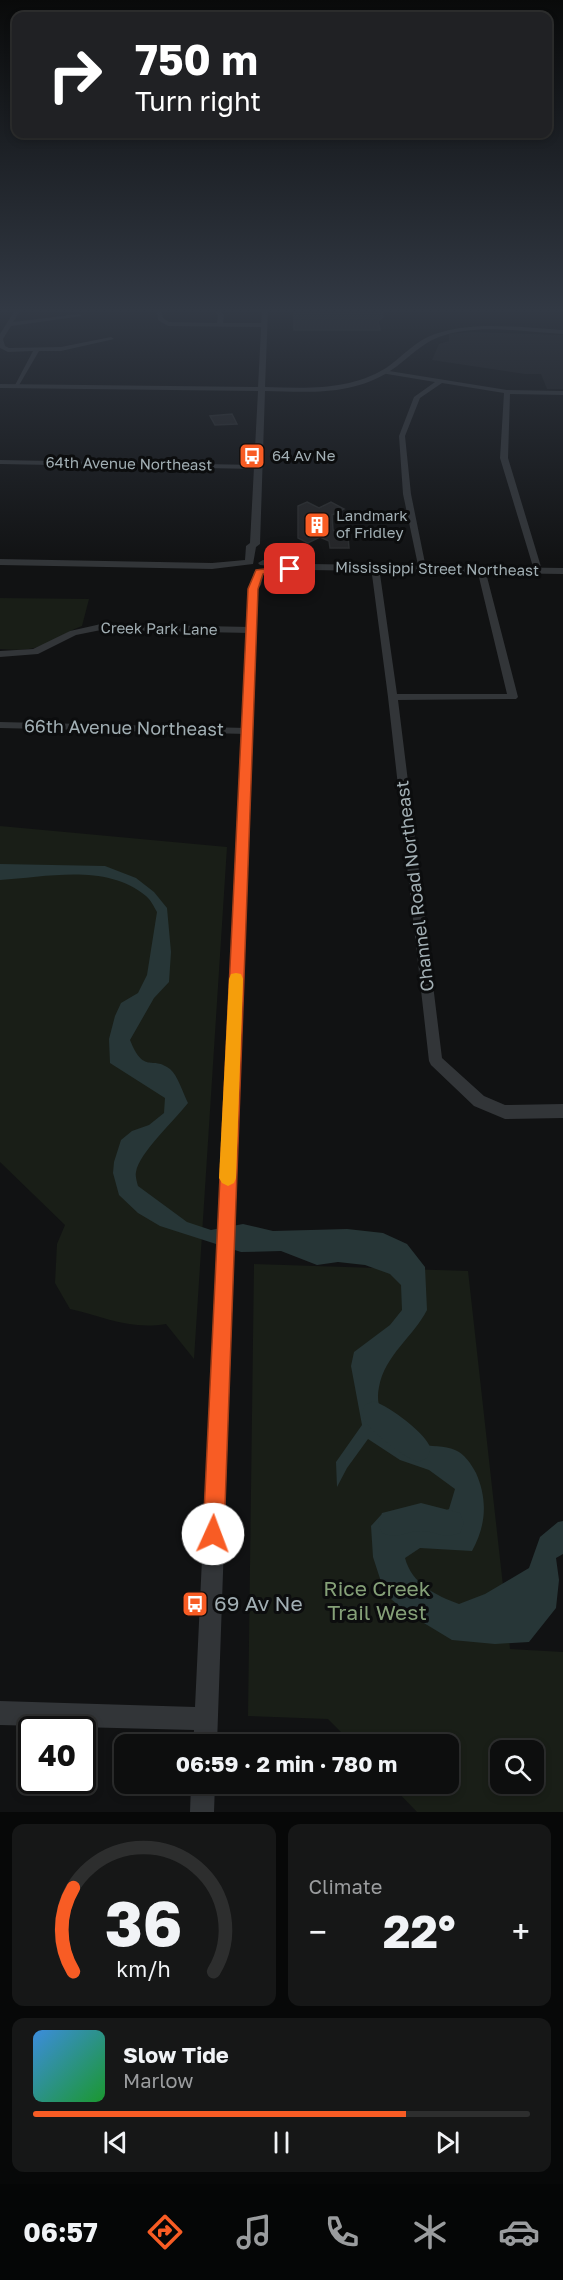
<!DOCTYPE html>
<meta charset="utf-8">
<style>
:root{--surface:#0d0e0e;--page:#161717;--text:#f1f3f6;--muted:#9a9c9e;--line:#2d2e2e;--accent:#f85c24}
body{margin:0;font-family:"Golos Text",sans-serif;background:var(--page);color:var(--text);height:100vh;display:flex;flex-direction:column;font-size:22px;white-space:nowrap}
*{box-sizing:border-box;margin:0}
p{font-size:20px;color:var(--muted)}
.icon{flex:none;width:33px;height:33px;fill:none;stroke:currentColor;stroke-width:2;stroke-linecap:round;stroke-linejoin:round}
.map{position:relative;height:1812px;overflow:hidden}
.drawer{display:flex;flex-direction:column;gap:12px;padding:12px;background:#070808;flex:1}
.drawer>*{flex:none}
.top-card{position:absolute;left:12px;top:12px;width:540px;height:126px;border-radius:12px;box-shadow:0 3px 9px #0003,0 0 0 2px var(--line);background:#202124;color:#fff;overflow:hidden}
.buttons{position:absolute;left:490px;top:1740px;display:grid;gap:12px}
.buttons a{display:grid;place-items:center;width:54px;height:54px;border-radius:12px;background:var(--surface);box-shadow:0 3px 9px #0003,0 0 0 2px var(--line);font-size:30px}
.speed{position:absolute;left:18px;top:1716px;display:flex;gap:12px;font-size:30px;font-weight:700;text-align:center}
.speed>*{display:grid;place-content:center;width:78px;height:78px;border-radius:50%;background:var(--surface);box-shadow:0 3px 9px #0003,0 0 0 2px var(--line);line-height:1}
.speed .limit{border:3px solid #111;border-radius:9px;background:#fff;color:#111}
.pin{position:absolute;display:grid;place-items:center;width:51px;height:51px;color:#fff;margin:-26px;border-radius:12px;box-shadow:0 3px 9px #0006}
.me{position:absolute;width:66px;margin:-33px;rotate:2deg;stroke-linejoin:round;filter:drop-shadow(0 0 4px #0008)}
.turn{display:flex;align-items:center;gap:21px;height:126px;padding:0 24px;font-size:27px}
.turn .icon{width:78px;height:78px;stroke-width:2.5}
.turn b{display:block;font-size:42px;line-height:51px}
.big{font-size:45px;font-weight:700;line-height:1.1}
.drawer .tile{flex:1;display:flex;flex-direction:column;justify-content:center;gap:9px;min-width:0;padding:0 21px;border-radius:12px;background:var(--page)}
.drawer .dial{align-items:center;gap:0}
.dial svg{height:156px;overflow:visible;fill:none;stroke:var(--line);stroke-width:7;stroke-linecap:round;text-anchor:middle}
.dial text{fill:var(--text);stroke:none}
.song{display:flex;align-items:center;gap:18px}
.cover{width:72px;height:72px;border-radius:9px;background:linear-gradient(135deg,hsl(210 70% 55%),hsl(130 70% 35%))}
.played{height:6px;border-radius:3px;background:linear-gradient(90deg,var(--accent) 75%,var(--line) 75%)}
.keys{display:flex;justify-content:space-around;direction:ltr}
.heat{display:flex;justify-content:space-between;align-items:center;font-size:33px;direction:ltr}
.drawer .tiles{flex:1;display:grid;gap:12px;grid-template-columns:1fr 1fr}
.tile:last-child{grid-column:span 2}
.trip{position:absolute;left:114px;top:1734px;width:345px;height:60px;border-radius:12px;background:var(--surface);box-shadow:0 3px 9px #0003,0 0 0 2px var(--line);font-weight:700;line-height:60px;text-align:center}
.tab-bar{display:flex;height:96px;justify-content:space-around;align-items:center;background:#050606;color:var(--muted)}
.tab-bar .icon{width:42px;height:42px}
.tab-bar .selected{color:var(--accent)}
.tab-bar b{font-size:27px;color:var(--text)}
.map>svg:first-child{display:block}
</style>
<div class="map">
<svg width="563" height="1812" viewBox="0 0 563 1812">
<rect width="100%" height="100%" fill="#111213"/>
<path fill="#1d1e20" d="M 470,332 L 563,335 L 563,389 L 547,389 L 541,374 L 525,374 L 432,360 L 439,344 L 449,341 L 449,334 Z"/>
<path fill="#191e17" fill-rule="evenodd" d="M 0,598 L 89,599 L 82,626 C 68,631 57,639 43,645 C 30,651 14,650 0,649 Z
M 0,826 L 227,847 L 194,1359 L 166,1324 C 129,1330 105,1317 70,1309 L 55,1283 L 57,1244 L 65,1225 L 0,1162 Z
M 254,1264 L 468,1271 L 510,1649 L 563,1652 L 563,1812 L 417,1812 L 390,1784 L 448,1784 L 448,1744 L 353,1744 L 328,1719 L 248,1716 ZM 501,1750 L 534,1750 L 534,1784 L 501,1784 Z"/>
<path fill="#273637" d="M 0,864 L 105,866 L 136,878 L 154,892 L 167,908 L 171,952 L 169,982 L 154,998 L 130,1040 C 144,1075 152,1055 170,1069 C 178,1076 183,1093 188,1103 C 175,1120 139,1153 136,1172 C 135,1176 137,1182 138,1186 L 187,1222 L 211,1230 L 243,1224 L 273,1231 L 347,1229 L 383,1233 L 407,1244 L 425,1267 L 427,1310 C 413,1337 385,1355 379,1387 C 373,1414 394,1437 419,1444 C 430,1447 445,1445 455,1450 C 465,1454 471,1464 476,1473 C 488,1500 486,1526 472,1551 L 420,1548 L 405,1558 C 412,1584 435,1595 459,1604 L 485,1594 L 529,1568 L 540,1537 L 558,1522 L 563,1521 L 563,1554 L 556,1558 L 559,1580 L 556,1608 L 529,1642 L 495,1644 L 452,1640 L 409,1614 L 385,1594 L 373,1557 L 371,1526 L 381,1515 L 401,1512 L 422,1521 L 449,1509 L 455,1489 L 429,1470 L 400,1460 L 368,1439 L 347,1468 L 337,1487 L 336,1462 L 362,1425 L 351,1366 L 354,1352 L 390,1325 L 402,1310 L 401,1285 L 390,1274 L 365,1265 L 338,1262 L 317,1265 L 281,1251 L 241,1252 L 160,1226 L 138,1213 L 119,1195 L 113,1173 L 114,1162 L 121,1140 L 132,1131 L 149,1125 L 164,1113 L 165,1098 L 110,1063 L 109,1039 L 115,1016 L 121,1003 L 138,993 L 147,975 L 157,912 C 154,907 151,900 146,896 C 107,863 47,877 0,880 Z"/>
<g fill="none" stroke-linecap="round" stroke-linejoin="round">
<path fill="#273637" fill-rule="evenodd" d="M 374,1401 C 391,1408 425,1432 431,1449 L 427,1458 L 418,1462 C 401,1455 368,1431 361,1414 L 365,1405 Z
M 421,1503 L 460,1513 L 464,1523 L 460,1533 C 443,1540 437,1531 421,1531 C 405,1531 399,1540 382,1533 L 378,1523 L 382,1513 Z"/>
</g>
<path fill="#242527" stroke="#2b2d2f" stroke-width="1.5" d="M 294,310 L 382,310 L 383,317 L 378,321 L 380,330 L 294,330 Z
M 232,414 L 237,424 L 215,425 L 210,416 Z
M 307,502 L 319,508 L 331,502 L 344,509 L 332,515 L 333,530 L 348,537 L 349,548 L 330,548 L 329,541 L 320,537 L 308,543 L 298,538 L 298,506 Z"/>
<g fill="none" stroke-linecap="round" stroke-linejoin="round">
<path fill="#323538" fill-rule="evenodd" d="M 15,310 L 21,310 L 13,322 L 79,314 L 82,316 L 11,326 L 3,339 L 5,346 L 9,348 L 61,347 L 111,337 L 114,339 L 61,351 L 39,351 L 18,387 L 14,387 L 33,351 L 8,352 L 0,348 L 0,334 Z
M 157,310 L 161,310 L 163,318 L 169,322 L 217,323 L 218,315 L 215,311 L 220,310 L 224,315 L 223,323 L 264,323 L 267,325 L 264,327 L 168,326 L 158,320 Z
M 383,370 L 507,390 L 563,391 L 563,395 L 510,394 L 508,458 L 542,570 L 541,572 L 534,570 L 500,458 L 504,393 L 442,383 L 420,398 L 405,436 L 411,494 L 426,568 L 419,570 L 403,494 L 399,436 L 414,397 L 435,382 L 381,373 L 380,372 Z
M 0,460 L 258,465 L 262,467 L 258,469 L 0,464 Z
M 375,564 L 379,567 L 397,694 L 507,694 L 477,569 L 481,566 L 485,569 L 518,697 L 516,699 L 398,700 L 442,1058 L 484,1096 L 505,1105 L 563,1104 L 563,1118 L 505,1119 L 474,1106 L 431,1065 L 429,1061 L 388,697 L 371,567 Z
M 101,624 L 251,627 L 256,630 L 251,633 L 101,630 L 76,635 L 38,654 L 0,657 L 0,651 L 33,649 L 70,631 Z
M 0,722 L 247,728 L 252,731 L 247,734 L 0,728 Z"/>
<path fill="#323538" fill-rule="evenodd" d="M 262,310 L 268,310 L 265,387 C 308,388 348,391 386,368 C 402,357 416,340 435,334 C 475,320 522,328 563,330 L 563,334 C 524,332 477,323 439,337 C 420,344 407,360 390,371 C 351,396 309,392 265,391 L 260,544 L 256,547 L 253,564 L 212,569 L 0,565 L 0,559 L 212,563 L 245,560 L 246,546 L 250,543 L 258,391 L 0,388 L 0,384 L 258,387 Z
M 263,560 L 311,564 L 563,568 L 563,574 L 311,570 L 260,565 L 258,563 Z
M 259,569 L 264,572 L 261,585 L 258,588 L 256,630 L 217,1744 L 193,1744 L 194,1730 L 0,1725 L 0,1701 L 195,1707 L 248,587 L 251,584 L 254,572 Z
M 191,1784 L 215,1784 L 214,1812 L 190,1812 Z"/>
</g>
<linearGradient id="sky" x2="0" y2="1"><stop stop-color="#090a0a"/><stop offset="0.55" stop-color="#323944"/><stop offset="1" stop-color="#323944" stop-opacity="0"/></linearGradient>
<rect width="563" height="564" fill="url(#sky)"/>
<path fill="#f85c24" stroke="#a13c17" stroke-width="1.5" d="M 290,566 L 295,569 L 293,571 L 263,574 L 258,589 L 224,1534 L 221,1541 L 213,1544 L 206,1541 L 203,1534 L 248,589 L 256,570 Z"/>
<path fill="#f59e0b" d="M 236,973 L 241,974 L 243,979 L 236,1178 L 234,1183 L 228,1186 L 222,1183 L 219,1178 L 229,979 L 231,974 Z"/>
<defs>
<g id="bus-square" transform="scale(1.35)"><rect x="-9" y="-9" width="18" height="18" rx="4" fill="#f85c24" stroke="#0c0d0e"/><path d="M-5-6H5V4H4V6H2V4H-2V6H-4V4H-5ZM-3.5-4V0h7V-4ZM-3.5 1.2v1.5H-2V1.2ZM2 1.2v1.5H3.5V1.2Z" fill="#fff"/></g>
<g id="building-square" transform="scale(1.35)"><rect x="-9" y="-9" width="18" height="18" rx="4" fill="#f85c24" stroke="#0c0d0e"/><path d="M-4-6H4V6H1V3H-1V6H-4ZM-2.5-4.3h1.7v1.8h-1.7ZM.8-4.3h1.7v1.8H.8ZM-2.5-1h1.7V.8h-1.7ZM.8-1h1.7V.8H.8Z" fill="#fff"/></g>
</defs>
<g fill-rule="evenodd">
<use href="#bus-square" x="252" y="456"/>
<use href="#building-square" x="317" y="525"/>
<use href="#bus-square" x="195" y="1604"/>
</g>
<g text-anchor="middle" stroke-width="6" stroke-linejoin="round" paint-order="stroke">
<g font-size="15" fill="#a2afb4" stroke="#0c0d0e" text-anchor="start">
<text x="272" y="461">64 Av Ne</text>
<text x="336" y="521">Landmark<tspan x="336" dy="17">of Fridley</tspan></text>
</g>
<g font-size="15" fill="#a2afb4" stroke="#0c0d0e">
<text transform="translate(129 464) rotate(1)" y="5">64th Avenue Northeast</text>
<text transform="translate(437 569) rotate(1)" y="5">Mississippi Street Northeast</text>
<text transform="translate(159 629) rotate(1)" y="5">Creek Park Lane</text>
</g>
<g font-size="18" fill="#a2afb4" stroke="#0c0d0e">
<text transform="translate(124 728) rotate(1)" y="6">66th Avenue Northeast</text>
<text transform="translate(415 886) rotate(-97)" y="6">Channel Road Northeast</text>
</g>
<g font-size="21" fill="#85a078" stroke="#0c0d0e">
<text x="377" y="1596">Rice Creek<tspan x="377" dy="24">Trail West</tspan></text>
</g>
<g font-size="21" fill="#a2afb4" stroke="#0c0d0e" text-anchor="start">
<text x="214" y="1611">69 Av Ne</text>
</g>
</g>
</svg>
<div class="buttons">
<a><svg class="icon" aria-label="search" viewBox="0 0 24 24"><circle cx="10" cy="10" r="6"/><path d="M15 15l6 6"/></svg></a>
</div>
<div class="speed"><div class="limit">40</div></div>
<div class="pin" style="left:290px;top:569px;background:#d93025"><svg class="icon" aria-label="arrive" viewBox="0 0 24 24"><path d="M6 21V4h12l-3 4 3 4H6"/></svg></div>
<svg class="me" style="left:213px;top:1534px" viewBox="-20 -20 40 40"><circle r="19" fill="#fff"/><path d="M0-13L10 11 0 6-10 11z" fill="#f85c24"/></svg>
<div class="trip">06:59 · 2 min · 780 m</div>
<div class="top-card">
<div class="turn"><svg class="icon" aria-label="right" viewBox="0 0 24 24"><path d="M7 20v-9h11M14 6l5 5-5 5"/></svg><div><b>750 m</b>Turn right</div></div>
</div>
</div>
<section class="drawer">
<div class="tiles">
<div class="tile dial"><svg viewBox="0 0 100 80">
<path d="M14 69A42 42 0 1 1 86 69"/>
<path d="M14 69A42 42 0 0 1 14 26" stroke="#f85c24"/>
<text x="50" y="56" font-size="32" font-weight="700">36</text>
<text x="50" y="72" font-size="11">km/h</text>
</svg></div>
<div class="tile"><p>Climate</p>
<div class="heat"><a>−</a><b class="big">22°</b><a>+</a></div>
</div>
<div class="tile">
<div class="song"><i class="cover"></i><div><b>Slow Tide</b><p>Marlow</p></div></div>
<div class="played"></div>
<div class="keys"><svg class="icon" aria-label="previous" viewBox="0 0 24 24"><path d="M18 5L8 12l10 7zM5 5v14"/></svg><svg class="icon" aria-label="pause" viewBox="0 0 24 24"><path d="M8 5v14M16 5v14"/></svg><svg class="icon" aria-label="next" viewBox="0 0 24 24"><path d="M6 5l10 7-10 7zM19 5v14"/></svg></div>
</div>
</div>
</section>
<nav class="tab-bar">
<b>06:57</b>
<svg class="icon selected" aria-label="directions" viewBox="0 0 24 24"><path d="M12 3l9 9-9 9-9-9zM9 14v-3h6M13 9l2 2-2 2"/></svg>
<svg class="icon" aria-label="music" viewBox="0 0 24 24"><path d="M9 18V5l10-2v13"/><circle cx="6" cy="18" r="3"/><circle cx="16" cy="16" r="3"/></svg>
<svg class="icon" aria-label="phone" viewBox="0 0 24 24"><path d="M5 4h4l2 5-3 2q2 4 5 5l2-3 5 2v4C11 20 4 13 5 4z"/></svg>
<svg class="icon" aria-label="climate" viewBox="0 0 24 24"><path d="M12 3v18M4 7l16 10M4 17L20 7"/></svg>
<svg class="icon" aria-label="car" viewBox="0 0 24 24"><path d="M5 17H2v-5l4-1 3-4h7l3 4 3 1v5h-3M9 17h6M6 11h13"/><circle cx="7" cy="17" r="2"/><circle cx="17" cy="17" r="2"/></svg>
</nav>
